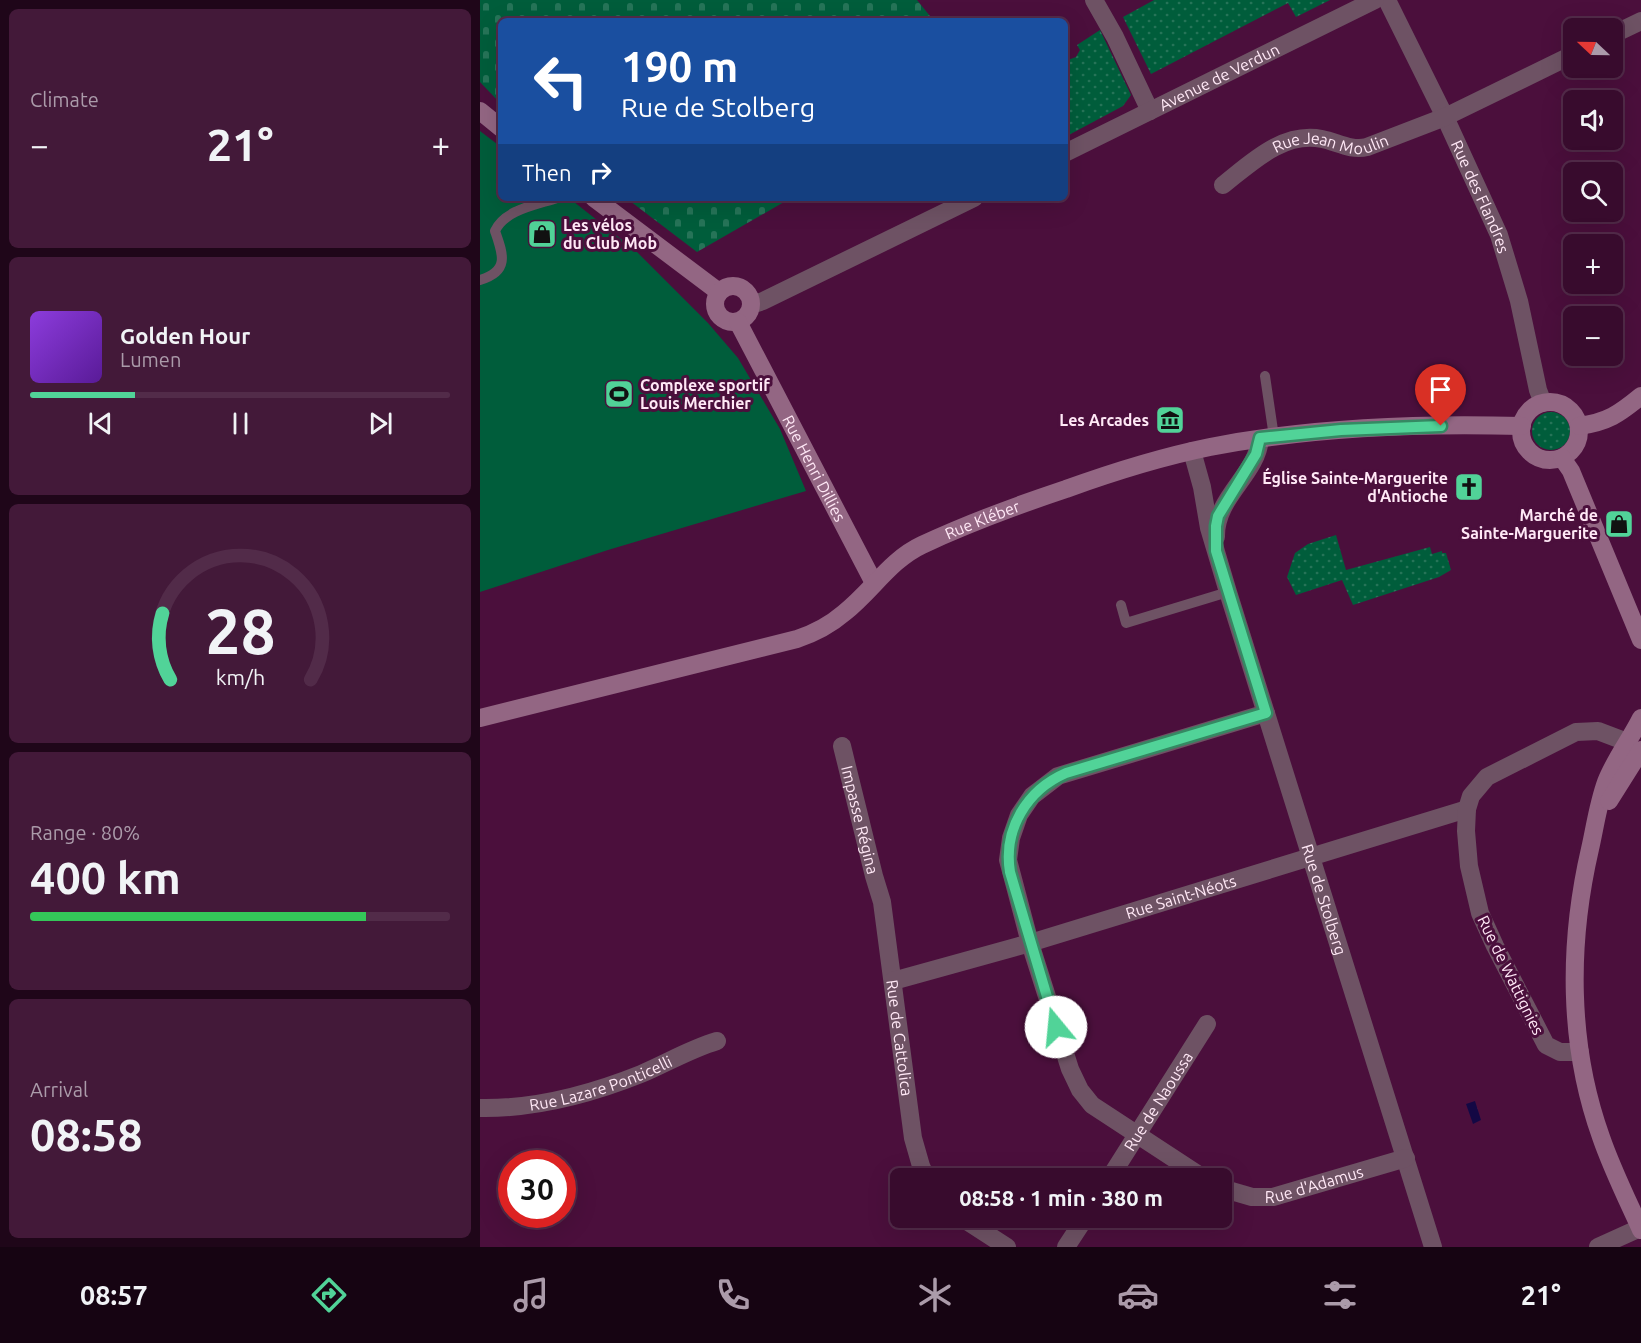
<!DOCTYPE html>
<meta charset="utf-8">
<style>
:root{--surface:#380b2d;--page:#431939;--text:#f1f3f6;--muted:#ab9baa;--line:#522b49;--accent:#51d398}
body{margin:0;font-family:Ubuntu,sans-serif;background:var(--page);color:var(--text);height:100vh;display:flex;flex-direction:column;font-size:22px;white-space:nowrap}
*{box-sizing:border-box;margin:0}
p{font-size:20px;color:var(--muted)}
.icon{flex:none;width:33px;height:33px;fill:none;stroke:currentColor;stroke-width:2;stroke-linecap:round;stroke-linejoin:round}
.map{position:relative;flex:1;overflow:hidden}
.details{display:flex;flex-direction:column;gap:9px;padding:9px;background:#1f0619;width:480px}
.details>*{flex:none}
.hud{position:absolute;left:18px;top:18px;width:570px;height:183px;border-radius:9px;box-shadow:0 6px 24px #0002,0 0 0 2px var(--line);background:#1a4fa0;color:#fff;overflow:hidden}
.needle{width:39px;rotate:292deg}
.buttons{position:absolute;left:1083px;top:18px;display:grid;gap:12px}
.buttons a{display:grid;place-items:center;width:60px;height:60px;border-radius:9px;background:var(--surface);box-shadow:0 6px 24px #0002,0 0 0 2px var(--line);font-size:30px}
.speed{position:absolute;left:18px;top:1150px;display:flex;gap:12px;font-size:30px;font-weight:700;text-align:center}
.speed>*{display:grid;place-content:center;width:78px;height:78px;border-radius:50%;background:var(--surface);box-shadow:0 6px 24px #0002,0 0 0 2px var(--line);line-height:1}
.speed .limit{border:9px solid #d22;background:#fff;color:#111}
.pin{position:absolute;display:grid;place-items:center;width:51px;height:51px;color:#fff;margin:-62px -26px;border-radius:50% 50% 50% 0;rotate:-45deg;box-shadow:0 0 6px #0007}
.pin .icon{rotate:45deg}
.me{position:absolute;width:66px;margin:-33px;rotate:343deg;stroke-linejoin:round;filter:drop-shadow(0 0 4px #0008)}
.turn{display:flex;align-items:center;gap:21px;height:126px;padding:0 24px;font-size:27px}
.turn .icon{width:78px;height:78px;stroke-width:2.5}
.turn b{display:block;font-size:42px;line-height:51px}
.then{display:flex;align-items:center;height:57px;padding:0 24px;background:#0003;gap:12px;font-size:22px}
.big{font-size:45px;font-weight:700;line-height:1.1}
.details .widget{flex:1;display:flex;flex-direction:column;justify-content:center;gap:9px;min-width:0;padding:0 21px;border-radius:9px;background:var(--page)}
.details .dial{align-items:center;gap:0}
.dial svg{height:156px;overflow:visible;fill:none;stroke:var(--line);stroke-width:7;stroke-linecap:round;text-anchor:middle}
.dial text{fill:var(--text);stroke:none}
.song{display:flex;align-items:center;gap:18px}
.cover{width:72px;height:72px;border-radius:9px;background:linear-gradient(135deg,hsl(270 70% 55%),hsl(270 70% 35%))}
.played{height:6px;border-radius:3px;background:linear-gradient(90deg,var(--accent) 25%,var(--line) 25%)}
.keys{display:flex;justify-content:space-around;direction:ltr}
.heat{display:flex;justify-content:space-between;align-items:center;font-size:33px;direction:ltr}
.charge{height:9px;border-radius:4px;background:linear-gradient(90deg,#34c759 80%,var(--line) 0)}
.trip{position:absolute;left:410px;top:1168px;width:342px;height:60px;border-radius:9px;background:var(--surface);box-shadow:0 6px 24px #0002,0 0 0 2px var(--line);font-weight:700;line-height:60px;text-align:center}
.tabs{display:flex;height:96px;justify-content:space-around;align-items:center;background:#160412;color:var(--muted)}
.tabs .icon{width:42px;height:42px}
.tabs .active{color:var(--accent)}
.tabs b{font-size:27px;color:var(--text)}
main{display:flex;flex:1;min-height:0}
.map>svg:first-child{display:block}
</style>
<main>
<section class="details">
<div class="widget"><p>Climate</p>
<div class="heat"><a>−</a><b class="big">21°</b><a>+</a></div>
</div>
<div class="widget">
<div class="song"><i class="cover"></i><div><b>Golden Hour</b><p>Lumen</p></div></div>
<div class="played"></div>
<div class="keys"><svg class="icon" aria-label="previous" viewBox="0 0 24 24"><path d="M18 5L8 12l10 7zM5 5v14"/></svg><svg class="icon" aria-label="pause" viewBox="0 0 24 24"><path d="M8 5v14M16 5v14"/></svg><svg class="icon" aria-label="next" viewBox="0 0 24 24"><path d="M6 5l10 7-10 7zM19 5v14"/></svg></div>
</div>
<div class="widget dial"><svg viewBox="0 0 100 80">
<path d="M14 69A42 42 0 1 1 86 69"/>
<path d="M14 69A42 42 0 0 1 10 35" stroke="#51d398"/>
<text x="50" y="56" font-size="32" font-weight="700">28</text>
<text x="50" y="72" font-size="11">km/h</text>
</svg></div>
<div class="widget"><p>Range · 80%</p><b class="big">400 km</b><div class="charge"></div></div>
<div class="widget"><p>Arrival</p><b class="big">08:58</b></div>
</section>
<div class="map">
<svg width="1161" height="1247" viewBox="0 0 1161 1247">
<defs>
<pattern id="grass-dots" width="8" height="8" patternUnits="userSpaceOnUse" patternTransform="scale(1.5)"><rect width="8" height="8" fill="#005d3b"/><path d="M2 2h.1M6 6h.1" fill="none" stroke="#267458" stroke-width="1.8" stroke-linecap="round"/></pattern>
<pattern id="cemetery-stones" width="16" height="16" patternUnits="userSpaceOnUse" patternTransform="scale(1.5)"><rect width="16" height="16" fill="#005d3b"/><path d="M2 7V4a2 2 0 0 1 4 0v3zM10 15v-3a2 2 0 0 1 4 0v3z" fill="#267458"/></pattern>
<pattern id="water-ripples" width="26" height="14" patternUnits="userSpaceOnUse" patternTransform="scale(1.5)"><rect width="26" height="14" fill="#130844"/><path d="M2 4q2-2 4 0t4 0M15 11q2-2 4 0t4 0" fill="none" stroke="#362c60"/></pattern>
</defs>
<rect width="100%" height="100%" fill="#4b0f3c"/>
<path fill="url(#grass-dots)" d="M 674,0 L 850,0 L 816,17 L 808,3 L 671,74 L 643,17 Z
M 620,30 L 651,95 L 643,106 L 585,137 L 585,61 L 596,57 L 600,50 L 597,45 Z
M1052 431a19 19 0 1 1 38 0a19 19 0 1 1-38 0Z
M 856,535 L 866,570 L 950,547 L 952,554 L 962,551 L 962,553 L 966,553 L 971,570 L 959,577 L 873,605 L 862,580 L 816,595 L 807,577 L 815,553 L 828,544 Z"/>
<path fill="url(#cemetery-stones)" d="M 0,0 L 437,0 L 454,21 L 21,21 L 21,104 L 0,82 Z
M 146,198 L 311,198 L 217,252 Z"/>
<path fill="#005d3b" d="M 0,131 L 21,147 L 21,198 L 89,198 L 155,250 L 228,323 L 258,358 L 300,429 L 326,491 L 128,550 L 0,592 Z"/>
<path fill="url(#water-ripples)" d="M 995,1101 L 1001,1120 L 993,1124 L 986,1104 Z"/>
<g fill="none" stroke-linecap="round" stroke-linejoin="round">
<path stroke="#6e5264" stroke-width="10" d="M 0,280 C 30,271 23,254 15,231 C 24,210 56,205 77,198
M 785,376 L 794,437
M 641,605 L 646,623 L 748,592"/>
<g stroke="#6e5264" stroke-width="18">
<path d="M 614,0 L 635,37 L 670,111"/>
<path id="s1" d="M 907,0 L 965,117 L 1019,235 L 1039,301 L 1058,390 L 1063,403"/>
<path d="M 1132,35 L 1161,21"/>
<path id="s2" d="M 585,153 L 895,0"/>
<path id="s3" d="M 743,185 C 771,163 803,131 842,139 C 857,142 871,151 887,147 L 965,117 L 1094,54"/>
<path d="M 271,305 L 283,301 L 494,198"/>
<path id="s4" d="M 712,451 L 722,487 L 729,528 L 748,592 L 953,1247"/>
<path d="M 736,537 C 735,497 777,475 780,439"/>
<path id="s5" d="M 362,746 L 394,876 L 402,902 L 433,1138 L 441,1166 L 447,1179"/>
<path id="s6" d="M 413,981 L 550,943 L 987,809"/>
<path d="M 1100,1052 L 1080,1052 L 1066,1045 L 1015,946 L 1000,913 L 989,866 L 986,831 L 987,809 L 991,796 L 1007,777 L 1096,732 L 1118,731 L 1147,742"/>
<path id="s7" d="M 0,1108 C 55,1109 111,1094 161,1074 C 187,1063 210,1049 237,1041"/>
<path id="s8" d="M 629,1179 L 727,1024"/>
<path d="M 725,1179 L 612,1105 L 600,1090 L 590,1069 L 550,943 L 528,860 L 531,838 L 539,815 L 552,796 L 578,776 L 786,713"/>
<path id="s9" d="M 741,1188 L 772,1197 L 793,1197 L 926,1158"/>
<path d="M 482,1218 L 527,1247"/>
<path d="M 586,1247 L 605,1218"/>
<path d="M 1118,1247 L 1160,1228"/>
</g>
<g stroke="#936683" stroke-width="18">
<path d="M 0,111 L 21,128"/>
<path d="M 114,198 L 239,292"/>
<circle cx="253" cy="304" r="18"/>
<path id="s10" d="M 258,322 L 394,583"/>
<circle cx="1070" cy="431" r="29"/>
<path d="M 1099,426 C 1128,422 1139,414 1161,396"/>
<path d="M 1082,458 L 1091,471 L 1161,640"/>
<path id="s11" d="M 0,718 L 317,639 C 335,633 350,625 364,613 C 392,591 410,560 442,545 C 489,523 538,505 586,489 C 633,472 681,457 730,447 C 832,427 938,423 1042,426"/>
<path d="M 1161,718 C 1150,740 1135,759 1126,782 C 1118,804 1115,827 1110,849 C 1088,944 1088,1045 1121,1137 C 1132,1169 1147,1199 1161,1230"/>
<path d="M 1129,801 L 1161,750"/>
</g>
</g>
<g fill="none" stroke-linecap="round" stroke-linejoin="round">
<g stroke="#358963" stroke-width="15">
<path id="route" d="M 576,1027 L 530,872 C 523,829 547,790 586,773 L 786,713 L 736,551 L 736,526 L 738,516 L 776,454 L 780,438 L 861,430 L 961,426"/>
</g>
<use href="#route" stroke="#51d398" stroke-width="10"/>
</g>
<defs>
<g id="shop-square" transform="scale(1.5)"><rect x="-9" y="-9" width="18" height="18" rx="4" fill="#51d398" stroke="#4b0f3c"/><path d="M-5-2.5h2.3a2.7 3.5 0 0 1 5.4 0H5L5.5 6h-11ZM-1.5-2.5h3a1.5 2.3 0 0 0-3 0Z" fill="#111"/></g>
<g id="stadium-square" transform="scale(1.5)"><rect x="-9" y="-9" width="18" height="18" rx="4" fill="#51d398" stroke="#4b0f3c"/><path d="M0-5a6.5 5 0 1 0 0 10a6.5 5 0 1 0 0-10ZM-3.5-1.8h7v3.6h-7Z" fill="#111"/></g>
<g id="museum-square" transform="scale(1.5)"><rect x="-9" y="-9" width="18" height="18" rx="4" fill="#51d398" stroke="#4b0f3c"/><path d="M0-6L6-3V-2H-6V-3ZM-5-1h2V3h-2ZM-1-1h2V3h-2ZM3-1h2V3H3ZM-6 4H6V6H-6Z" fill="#111"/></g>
<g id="church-square" transform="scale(1.5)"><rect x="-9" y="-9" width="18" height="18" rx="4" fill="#51d398" stroke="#4b0f3c"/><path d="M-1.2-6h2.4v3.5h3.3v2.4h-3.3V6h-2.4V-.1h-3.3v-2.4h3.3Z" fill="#111"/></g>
</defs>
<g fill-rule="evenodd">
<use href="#shop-square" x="62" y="234"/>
<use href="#stadium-square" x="139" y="394"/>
<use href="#museum-square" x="690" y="420"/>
<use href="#church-square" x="989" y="487"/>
<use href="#shop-square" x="1139" y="524"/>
</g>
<g text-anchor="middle" stroke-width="6" stroke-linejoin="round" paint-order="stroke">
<g font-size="16" fill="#ffe8f6" stroke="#4b0f3c">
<text dy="6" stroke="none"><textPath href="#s2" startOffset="172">Avenue de Verdun</textPath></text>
<text dy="6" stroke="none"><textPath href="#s3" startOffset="122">Rue Jean Moulin</textPath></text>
<text dy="6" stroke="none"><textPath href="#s1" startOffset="218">Rue des Flandres</textPath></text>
<text dy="6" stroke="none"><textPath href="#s10" startOffset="165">Rue Henri Dillies</textPath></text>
<text dy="6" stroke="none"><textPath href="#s11" startOffset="550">Rue Kléber</textPath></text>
<text dy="6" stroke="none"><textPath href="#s5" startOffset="76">Impasse Régina</textPath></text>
<text dy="6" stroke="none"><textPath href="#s6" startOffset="300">Rue Saint-Néots</textPath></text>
<text dy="6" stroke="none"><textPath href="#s4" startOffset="468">Rue de Stolberg</textPath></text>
<text transform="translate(1031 975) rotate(64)" y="6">Rue de Wattignies</text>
<text dy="6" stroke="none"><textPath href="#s5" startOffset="298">Rue de Cattolica</textPath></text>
<text dy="6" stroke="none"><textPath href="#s7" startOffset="124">Rue Lazare Ponticelli</textPath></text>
<text dy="6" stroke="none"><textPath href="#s8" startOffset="92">Rue de Naoussa</textPath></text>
<text dy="6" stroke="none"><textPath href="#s9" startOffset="96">Rue d'Adamus</textPath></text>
</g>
<g font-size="16" font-weight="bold" fill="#ffe8f6" stroke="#4b0f3c" text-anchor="end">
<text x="83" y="231" text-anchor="start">Les vélos<tspan x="83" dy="18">du Club Mob</tspan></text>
<text x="160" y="391" text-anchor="start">Complexe sportif<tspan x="160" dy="18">Louis Merchier</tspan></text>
<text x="669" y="426">Les Arcades</text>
<text x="968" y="484">Église Sainte-Marguerite<tspan x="968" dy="18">d'Antioche</tspan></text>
<text x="1118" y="521">Marché de<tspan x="1118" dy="18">Sainte-Marguerite</tspan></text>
</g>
</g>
</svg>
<div class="buttons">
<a><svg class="needle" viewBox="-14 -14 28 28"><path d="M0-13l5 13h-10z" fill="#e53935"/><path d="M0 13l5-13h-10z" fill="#ab9baa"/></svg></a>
<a><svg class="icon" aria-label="sound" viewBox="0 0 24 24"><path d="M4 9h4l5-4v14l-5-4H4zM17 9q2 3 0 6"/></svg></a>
<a><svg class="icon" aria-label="search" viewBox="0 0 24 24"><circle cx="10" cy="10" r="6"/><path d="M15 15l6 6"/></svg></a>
<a>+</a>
<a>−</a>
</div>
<div class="speed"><div class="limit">30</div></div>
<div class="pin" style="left:961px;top:426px;background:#d93025"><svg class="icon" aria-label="arrive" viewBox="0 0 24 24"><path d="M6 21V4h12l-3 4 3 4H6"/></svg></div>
<svg class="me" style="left:576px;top:1027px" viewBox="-20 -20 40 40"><circle r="19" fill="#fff"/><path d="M0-13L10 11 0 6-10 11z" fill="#51d398"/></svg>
<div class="trip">08:58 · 1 min · 380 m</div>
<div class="hud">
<div class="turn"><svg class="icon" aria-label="left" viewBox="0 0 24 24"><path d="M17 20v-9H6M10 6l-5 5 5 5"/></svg><div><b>190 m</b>Rue de Stolberg</div></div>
<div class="then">Then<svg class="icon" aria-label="right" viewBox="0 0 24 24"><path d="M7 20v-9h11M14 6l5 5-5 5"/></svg></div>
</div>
</div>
</main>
<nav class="tabs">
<b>08:57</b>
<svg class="icon active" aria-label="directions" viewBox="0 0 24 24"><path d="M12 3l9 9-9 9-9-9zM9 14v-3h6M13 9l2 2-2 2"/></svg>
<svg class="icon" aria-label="music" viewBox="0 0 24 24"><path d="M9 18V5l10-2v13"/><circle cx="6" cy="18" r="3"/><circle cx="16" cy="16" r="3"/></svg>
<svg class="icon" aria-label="phone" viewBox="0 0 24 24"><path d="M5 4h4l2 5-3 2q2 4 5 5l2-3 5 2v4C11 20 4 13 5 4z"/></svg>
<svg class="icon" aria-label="climate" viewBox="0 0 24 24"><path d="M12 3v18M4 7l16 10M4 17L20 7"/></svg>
<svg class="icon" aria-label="car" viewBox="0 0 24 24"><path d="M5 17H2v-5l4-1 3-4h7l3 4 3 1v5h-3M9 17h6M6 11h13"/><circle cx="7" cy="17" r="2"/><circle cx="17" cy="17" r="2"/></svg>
<svg class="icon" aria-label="filters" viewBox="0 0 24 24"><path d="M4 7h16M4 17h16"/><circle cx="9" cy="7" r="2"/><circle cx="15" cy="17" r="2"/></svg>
<b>21°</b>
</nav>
